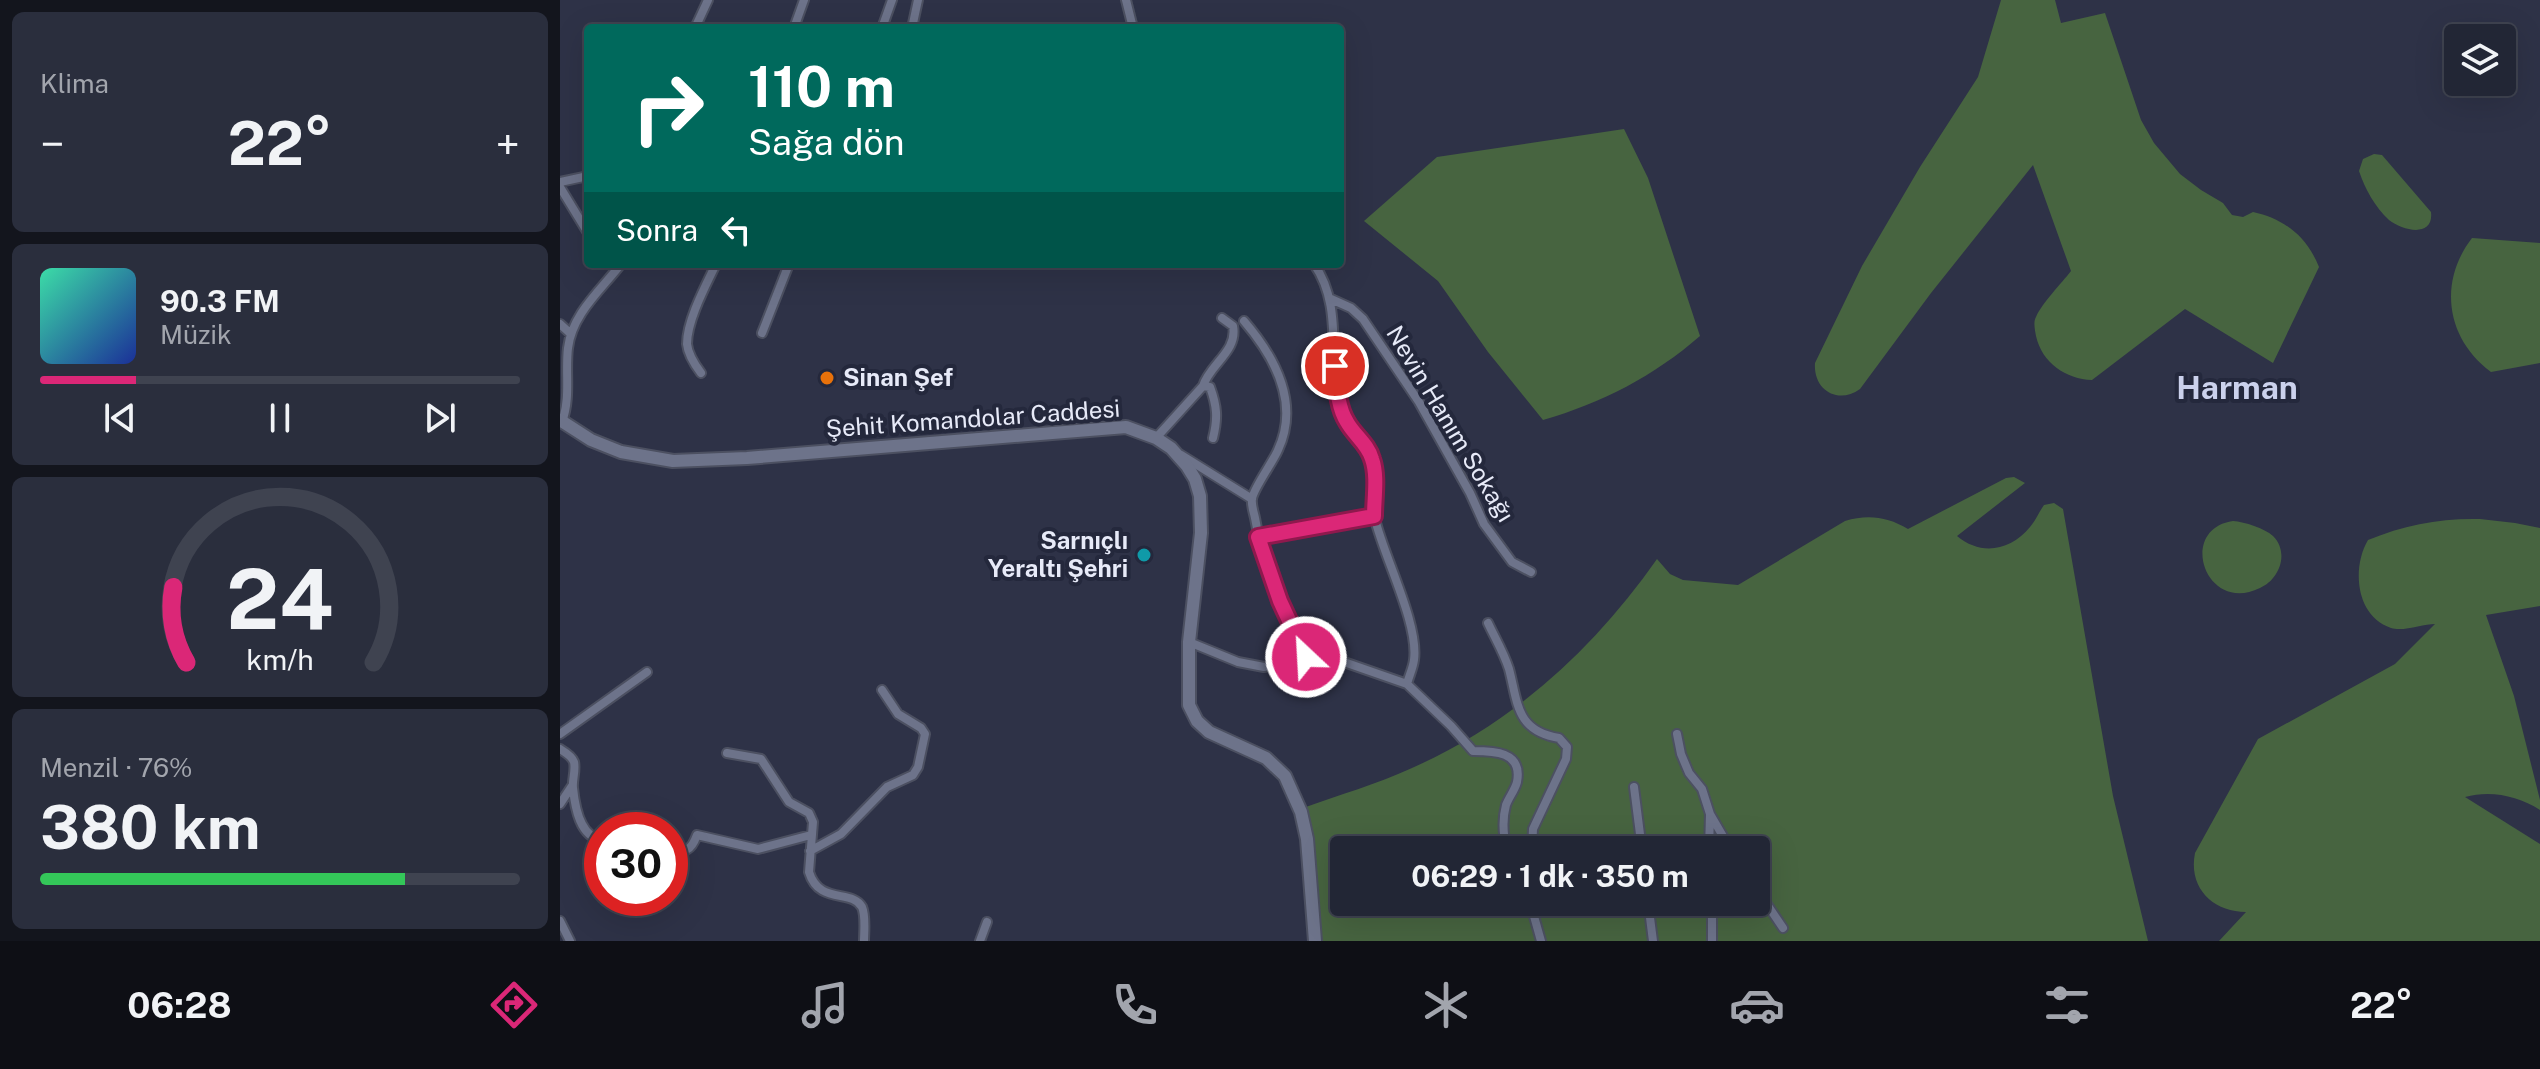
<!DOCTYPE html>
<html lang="tr">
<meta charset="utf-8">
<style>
:root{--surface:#222635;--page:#2a2e3d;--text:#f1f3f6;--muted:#a2a5ad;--line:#3f4350;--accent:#db2777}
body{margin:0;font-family:"Public Sans",sans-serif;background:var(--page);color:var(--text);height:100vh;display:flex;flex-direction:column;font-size:30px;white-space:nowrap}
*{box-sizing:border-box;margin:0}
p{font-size:26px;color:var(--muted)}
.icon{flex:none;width:44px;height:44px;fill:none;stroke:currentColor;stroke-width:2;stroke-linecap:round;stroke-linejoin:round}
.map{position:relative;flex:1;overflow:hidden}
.details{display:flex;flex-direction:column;gap:12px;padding:12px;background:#13151d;width:560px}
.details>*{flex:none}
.top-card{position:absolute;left:24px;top:24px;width:760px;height:244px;border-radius:8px;box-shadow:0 8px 32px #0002,0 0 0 2px var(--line);background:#00695c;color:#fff;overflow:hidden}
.fabs{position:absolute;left:1884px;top:24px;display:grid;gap:16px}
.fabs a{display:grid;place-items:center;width:72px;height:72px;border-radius:8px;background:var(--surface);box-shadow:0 8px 32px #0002,0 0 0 2px var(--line);font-size:40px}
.speed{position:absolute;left:24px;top:812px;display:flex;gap:16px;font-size:40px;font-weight:700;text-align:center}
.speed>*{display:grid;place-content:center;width:104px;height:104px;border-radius:50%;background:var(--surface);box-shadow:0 8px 32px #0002,0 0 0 2px var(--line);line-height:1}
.speed .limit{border:12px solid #d22;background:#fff;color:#111}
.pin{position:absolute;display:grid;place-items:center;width:68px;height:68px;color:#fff;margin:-34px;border:4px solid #fff;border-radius:50%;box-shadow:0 2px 8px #0007}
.me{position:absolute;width:88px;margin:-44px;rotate:335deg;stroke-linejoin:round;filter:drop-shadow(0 0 6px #0008)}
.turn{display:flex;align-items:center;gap:28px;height:168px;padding:0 32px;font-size:36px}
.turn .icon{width:104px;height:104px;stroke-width:2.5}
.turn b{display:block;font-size:56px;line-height:68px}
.then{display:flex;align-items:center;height:76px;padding:0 32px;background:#0003;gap:16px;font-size:30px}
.big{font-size:60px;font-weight:700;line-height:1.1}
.details .tile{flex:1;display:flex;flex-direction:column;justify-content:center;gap:12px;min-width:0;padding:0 28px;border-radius:12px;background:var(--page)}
.details .dial{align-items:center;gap:0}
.dial svg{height:208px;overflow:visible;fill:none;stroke:var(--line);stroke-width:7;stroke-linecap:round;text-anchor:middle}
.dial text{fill:var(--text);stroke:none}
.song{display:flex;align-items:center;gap:24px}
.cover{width:96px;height:96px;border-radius:12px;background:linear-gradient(135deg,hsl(160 70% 55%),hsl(230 70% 35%))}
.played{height:8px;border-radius:4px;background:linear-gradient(90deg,var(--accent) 20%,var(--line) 20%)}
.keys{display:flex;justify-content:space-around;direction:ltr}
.heat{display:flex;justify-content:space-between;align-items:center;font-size:44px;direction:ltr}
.charge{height:12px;border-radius:6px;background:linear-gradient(90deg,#34c759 76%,var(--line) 0)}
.trip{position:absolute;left:770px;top:836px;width:440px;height:80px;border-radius:8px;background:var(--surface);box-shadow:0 8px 32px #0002,0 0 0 2px var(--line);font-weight:700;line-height:80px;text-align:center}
.tab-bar{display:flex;height:128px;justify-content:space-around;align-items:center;background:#0e0f15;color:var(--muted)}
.tab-bar .icon{width:56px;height:56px}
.tab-bar .active{color:var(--accent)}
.tab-bar b{font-size:36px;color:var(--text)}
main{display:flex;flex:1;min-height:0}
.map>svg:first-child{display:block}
</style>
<main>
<section class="details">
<div class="tile"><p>Klima</p>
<div class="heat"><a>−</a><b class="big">22°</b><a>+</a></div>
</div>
<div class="tile">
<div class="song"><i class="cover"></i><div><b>90.3 FM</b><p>Müzik</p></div></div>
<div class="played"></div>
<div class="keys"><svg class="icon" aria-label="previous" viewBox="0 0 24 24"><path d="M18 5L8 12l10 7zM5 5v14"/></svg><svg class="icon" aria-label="pause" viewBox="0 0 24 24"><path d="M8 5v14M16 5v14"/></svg><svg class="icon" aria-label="next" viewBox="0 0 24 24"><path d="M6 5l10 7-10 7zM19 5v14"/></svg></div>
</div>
<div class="tile dial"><svg viewBox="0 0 100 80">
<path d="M14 69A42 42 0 1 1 86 69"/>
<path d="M14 69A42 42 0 0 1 9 40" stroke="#db2777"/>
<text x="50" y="56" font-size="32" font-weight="700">24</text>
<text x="50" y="72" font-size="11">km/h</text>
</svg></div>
<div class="tile"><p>Menzil · 76%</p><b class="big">380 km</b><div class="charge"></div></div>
</section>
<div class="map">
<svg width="1980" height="941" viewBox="0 0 1980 941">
<rect width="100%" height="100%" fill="#2e3247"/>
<path fill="#476440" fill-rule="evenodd" d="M 1441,0 L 1495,0 L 1501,23 L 1545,13 L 1581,120 L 1594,143 L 1620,174 L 1641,190 L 1663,203 L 1672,215 L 1683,217 L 1693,212 C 1725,219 1747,237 1759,267 L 1713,363 L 1625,309 L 1532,380 C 1506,379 1482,363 1476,336 C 1475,330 1473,322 1476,317 C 1482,303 1501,284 1511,271 L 1473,165 L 1371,293 L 1300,389 C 1278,405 1253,390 1255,363 L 1302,266 L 1360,167 L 1418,77 Z
M 1064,129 L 1088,178 L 1140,336 C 1094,376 1042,403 983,420 L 928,352 L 878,281 L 804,221 L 877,157 Z
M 1814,154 L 1822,155 L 1871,212 C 1874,238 1843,231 1829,220 C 1815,207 1805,189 1799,171 L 1803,159 Z
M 1912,238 L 1980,243 L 1980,363 L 1931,372 C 1886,339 1878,282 1912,238 Z
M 1454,477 L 1465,483 L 1397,536 C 1421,556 1450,551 1470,527 C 1476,520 1479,512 1484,505 L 1494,503 L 1503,509 L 1553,796 L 1588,941 L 756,941 L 743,808 C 779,795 817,784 852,768 C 953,723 1034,649 1097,559 L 1110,574 L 1123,580 L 1178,585 L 1285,521 C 1308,514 1328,517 1348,529 L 1446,478 ZM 784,850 L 1196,850 L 1196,902 L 784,902 Z
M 1920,519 L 1955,523 L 1980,528 L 1980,606 L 1926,615 L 1954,696 L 1980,800 L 1980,810 C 1958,796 1931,790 1905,797 L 1980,844 L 1980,941 L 1659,941 L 1686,912 C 1653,912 1628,888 1635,853 L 1698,739 L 1835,664 L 1875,624 C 1863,624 1843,632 1831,628 C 1795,616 1792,567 1808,540 C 1844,525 1881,518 1920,519 Z
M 1673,521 C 1685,522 1704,528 1713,536 C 1730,553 1719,580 1700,588 C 1645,615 1617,529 1673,521 Z"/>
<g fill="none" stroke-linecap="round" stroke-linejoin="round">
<g stroke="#4c5061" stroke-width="12">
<path id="street" d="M 566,0 L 573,28
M 135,28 L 148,0
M 234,28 L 244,0
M 322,28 L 332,0
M 352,28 L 358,0
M 0,182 L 28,176
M 0,187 L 28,233
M 754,264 C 784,307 767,359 780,407 C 785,427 805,438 812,458 C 819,477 810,499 815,519 C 824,557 859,624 854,660 C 853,668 849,676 847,684
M 771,299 L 791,308 L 803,319 L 859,402 L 910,493 L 924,524 L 952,562 L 971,572
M 684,321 C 714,356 740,403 718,450 C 713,462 693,489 692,499 C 691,505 694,513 695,518 C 703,567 726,612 746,657
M 0,324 L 11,334
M 202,333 L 229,264
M 141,373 C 135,365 128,354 127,344 C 127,320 146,285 156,264
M 643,386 L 650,387 C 657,406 658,418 653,438
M 2,422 C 11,397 5,373 8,348 C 12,314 41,290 61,264
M 596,438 L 643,386 C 650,364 678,351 673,326 L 662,318
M 621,455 L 692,499
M 698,537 L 814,516
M 928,623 C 935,638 944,653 949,669 C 958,703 956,731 999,738 L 1007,747 L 1006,759 L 973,829 L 972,850
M 629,642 L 678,662 L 704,667 L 730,664 L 761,654 L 847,684 L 891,726 L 913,751 C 933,751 963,751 957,782 C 955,790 949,797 946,805 C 942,820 943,835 947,850
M 0,734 L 87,672
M 1117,734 L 1121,754 L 1129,773 L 1142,789 L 1150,814
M 0,749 C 5,752 12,756 14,762 C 16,770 12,780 13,788 C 15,808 20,837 42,840
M 167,753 L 201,759 L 229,802 L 249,813 L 253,822 L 249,872 C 259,905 292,889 302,907 C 306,916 304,932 304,941
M 1074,787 L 1082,850
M 0,804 L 12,786
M 110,847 C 126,853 131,851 137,835 L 198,849 L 251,835
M 1149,850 L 1150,814 L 1171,850
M 250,851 L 281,834 L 327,787 L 353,775 L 358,767 L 365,734 L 361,728 L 338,714 L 322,690
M 1196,888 L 1223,928
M 970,902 L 981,941
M 1088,902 L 1093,941
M 0,921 L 10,941
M 420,941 L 427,922
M 1152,941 L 1152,902"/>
</g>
<g stroke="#4c5061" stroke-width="16">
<path id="secondary" d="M 0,420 L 31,440 L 61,452 L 113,461 L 187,458 L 566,427 L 596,438 L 611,448 L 627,466 L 635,479 L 640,496 L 641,533 L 629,642 L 629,705 L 637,721 L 649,732 L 706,758 L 725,776 L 741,812 L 747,839 L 755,941"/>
</g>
<use href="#street" stroke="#6d738a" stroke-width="8"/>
<use href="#secondary" stroke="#6d738a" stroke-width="12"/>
</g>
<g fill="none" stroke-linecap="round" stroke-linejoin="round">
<g stroke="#8e194d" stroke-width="20">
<path id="route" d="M 746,657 L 720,601 L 698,537 L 814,516 C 814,498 818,476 812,459 C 808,444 794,435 787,422 C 777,406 777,385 775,366"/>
</g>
<use href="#route" stroke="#db2777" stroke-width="14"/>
</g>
<circle fill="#e8710a" stroke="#24283c" stroke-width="3" cx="267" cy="378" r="8"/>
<circle fill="#0f9aa8" stroke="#24283c" stroke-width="3" cx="584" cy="555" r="8"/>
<g text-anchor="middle" stroke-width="8" stroke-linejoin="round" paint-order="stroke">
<g font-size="24" font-weight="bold" fill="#e7eaf8" stroke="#24283c" text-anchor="start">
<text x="283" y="386">Sinan Şef</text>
<text x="568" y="549" text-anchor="end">Sarnıçlı<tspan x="568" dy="28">Yeraltı Şehri</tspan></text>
</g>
<g font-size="24" fill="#e7eaf8" stroke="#24283c">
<text transform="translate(413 419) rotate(-4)" y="8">Şehit Komandolar Caddesi</text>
<text transform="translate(890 424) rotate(59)" y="8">Nevin Hanım Sokağı</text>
</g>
<g font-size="32" font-weight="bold" fill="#cbd1ec" stroke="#24283c">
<text x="1677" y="399">Harman</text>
</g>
</g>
</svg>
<div class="fabs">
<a><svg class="icon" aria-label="layers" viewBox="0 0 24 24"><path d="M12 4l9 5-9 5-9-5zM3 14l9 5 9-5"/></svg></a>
</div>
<div class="speed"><div class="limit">30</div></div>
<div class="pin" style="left:775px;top:366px;background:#d93025"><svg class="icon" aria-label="arrive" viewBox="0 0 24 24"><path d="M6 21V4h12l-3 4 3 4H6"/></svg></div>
<svg class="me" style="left:746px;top:657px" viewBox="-20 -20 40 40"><circle r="17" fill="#db2777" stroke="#fff" stroke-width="3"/><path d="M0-11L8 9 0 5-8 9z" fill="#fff"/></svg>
<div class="trip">06:29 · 1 dk · 350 m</div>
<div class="top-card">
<div class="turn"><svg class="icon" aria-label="right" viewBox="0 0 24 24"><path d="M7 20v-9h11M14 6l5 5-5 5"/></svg><div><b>110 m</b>Sağa dön</div></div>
<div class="then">Sonra<svg class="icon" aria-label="left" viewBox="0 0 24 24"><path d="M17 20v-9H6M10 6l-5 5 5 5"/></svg></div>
</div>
</div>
</main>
<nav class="tab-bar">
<b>06:28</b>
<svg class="icon active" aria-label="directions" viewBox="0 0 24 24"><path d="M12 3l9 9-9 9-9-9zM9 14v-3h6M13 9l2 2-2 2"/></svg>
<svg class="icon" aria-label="music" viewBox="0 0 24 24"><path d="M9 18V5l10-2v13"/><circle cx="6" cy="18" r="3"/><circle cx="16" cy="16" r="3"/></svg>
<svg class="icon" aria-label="phone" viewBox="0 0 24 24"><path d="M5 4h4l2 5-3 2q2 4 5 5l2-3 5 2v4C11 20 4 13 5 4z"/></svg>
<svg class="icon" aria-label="climate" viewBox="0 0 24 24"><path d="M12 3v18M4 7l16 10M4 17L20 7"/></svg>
<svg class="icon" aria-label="car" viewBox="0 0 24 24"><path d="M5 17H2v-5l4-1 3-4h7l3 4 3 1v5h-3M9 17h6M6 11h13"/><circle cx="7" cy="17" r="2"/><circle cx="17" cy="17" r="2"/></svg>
<svg class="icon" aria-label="filters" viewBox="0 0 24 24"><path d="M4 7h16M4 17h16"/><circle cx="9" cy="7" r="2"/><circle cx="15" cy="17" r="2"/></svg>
<b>22°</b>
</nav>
